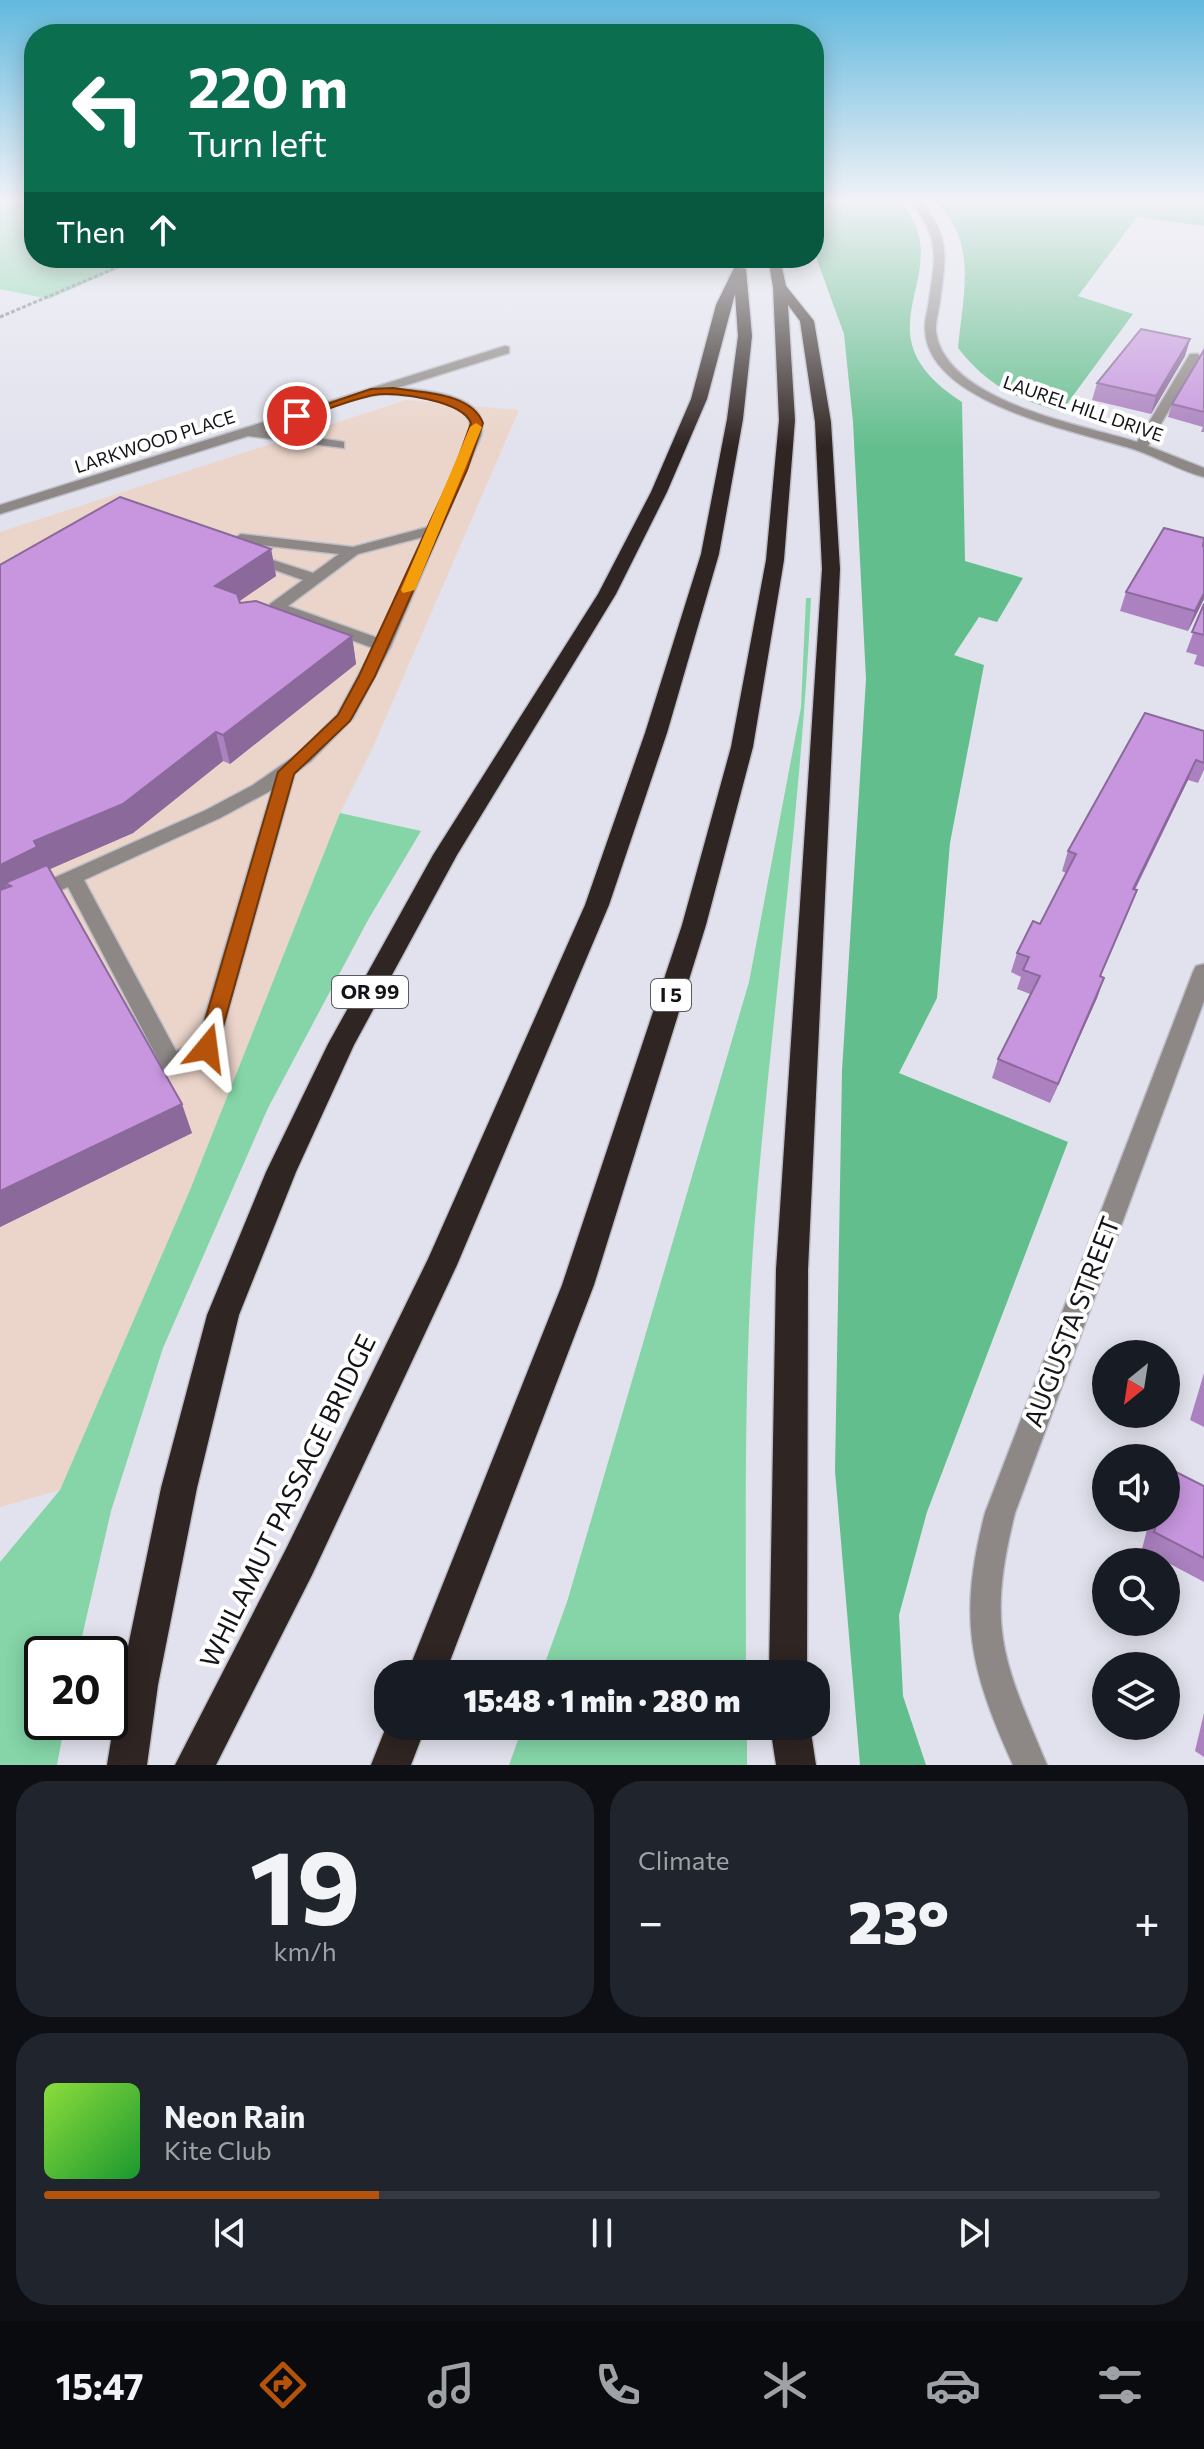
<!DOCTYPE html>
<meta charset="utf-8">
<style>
:root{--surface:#171b24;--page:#20242c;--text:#f1f3f6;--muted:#9ea1a6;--line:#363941;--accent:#b45309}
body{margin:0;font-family:Commissioner,sans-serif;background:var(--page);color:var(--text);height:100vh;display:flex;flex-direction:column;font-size:30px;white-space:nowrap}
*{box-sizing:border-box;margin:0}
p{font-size:26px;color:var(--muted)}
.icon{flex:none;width:44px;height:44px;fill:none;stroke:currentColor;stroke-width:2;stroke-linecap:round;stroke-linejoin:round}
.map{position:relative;height:1765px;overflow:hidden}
.sheet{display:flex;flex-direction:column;gap:16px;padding:16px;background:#0d0f14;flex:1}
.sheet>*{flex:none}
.banner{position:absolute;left:24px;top:24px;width:800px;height:244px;border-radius:32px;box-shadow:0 4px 20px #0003;background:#0b6e4f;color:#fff;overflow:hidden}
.needle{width:52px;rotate:210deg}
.buttons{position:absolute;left:1092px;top:1340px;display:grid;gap:16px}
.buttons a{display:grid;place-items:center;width:88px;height:88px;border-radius:50%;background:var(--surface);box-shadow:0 4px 20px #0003;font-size:40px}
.speed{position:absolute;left:24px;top:1636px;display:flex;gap:16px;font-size:40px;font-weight:700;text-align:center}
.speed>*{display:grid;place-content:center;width:104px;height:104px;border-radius:50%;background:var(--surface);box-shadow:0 4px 20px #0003;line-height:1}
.speed .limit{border:4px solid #111;border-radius:12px;background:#fff;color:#111}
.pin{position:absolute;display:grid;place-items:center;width:68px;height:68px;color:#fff;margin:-34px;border:4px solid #fff;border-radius:50%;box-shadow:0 2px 8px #0007}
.me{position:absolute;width:88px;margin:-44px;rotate:16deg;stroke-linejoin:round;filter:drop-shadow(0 0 6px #0008)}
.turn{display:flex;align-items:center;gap:28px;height:168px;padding:0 32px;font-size:36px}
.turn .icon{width:104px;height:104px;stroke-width:2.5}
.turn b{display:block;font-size:56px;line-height:68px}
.then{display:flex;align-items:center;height:76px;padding:0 32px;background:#0003;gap:16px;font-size:30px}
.big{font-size:60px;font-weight:800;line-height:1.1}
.sheet .widget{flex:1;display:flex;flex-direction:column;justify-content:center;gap:12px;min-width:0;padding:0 28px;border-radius:32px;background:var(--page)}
.sheet .dial{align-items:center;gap:0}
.dial b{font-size:104px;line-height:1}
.song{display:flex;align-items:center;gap:24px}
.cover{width:96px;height:96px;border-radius:12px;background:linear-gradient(135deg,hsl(90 70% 55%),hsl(130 70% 35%))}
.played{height:8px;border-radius:4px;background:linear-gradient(90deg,var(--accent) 30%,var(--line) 30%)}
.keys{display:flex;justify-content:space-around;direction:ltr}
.heat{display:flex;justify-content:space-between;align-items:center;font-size:44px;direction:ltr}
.sheet .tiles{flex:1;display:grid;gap:16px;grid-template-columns:1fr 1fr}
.widget:last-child{grid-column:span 2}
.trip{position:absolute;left:374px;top:1660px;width:456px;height:80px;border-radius:32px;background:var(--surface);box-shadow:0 4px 20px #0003;font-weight:800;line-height:80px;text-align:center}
.tab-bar{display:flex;height:128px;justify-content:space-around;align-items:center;background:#090b0e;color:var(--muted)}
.tab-bar .icon{width:56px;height:56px}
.tab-bar .active{color:var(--accent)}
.tab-bar b{font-size:36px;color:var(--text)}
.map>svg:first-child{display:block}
</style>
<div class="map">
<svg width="1204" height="1765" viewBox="0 0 1204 1765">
<rect width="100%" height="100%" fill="#e2e2ee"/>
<path fill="#ebd4c9" d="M 406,400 L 519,410 L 373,747 L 340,813 L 190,1190 L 60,1490 L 0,1507 L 0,532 Z"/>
<path fill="#85d5a8" d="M 0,199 L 34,199 L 34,258 L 142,258 L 49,299 L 0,289 Z
M 806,598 L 811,598 C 802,798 774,996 757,1195 C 743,1354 746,1515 746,1674 L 541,1674 L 567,1602 L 749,982 L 801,707 Z
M 340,813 L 421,831 L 368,920 L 268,1108 L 163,1348 L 111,1511 L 78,1654 L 42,1654 L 42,1722 L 65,1722 L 57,1765 L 0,1765 L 0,1562 L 60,1490 L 190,1190 Z
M 523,1726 L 747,1726 L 747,1765 L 509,1765 Z"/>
<path fill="#63be8d" d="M 814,199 L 899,199 C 965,275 849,329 962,402 L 965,561 L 1023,578 L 997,622 L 979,617 L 954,655 L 984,665 L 950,843 L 937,998 L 899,1073 L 1068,1142 L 927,1512 L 899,1615 L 903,1696 L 926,1765 L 860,1765 L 835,1471 L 842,1071 L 866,679 L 853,422 L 844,334 L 814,252 Z
M 933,199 L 1204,199 L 1204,226 L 1137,217 L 1078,296 L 1133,314 L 1061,412 C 1014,397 989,387 958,348 C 963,294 979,239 933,199 Z"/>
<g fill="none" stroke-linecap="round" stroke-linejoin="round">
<g stroke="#bdbdc7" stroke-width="3">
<path id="minor" d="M 908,199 L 918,199 C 951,234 946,257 940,301 C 939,311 935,322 936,332 C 946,402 1083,425 1137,442 L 1190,354 L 1198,354 L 1200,357 L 1148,446 L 1204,468 L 1204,477 C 1181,471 1159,458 1136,450 C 1081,432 928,405 925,330 C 924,320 928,310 929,300 C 936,253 940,237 908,199 Z
M 505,346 L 509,347 L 509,353 L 397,388 C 425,390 492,394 481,436 L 391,646 L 353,718 L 311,761 L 295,773 L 218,1048 C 211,1061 177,1074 163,1069 L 68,887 L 0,917 L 0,902 L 206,810 L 253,785 L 299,753 L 337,715 L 373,648 L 270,610 L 270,604 L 303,580 L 216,549 L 241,534 L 353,547 L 428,527 C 436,509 472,441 470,425 C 468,399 396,392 376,395 C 342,400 297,420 264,431 L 339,441 L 344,442 L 344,448 L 248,436 L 0,514 L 0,505 ZM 423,537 L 378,638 L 288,606 L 358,554 ZM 244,543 L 339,554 L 313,573 L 235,548 ZM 272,790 L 197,1042 L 176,1051 L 84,880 L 220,818 Z
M 1204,964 L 1204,1001 L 1015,1513 C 986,1629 1003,1660 1047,1765 L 1013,1765 C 969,1667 958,1618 985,1513 L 1193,972 L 1196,966 Z"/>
</g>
<g stroke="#bdbdc7" stroke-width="3">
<path id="highway" d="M 768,258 L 780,258 L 786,286 L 814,321 L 831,422 L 840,569 L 808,1270 L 807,1674 L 769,1674 L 776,1270 L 822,569 L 815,422 L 800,321 L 788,305 L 795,420 L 784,560 L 753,747 L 706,925 L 594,1285 L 445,1674 L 407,1674 L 562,1285 L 682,925 L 731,747 L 766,560 L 779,420 L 773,287 Z
M 735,266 L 746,269 L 752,336 L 743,419 L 719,554 L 667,733 L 609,905 L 457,1265 L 312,1575 L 216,1765 L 175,1765 L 286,1549 L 428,1259 L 585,905 L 645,733 L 701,554 L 727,419 L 738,336 L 735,294 L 707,399 L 667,492 L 616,594 L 457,855 L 354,1045 L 296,1172 L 239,1315 L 197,1488 L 158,1685 L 147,1765 L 107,1765 L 120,1685 L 161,1488 L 207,1315 L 266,1172 L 328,1044 L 433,855 L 598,594 L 651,492 L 691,399 L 716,305 Z
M 388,1722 L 388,1726 L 426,1726 L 411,1765 L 371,1765 Z
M 770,1726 L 810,1726 L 816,1765 L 776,1765 Z"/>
</g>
<path stroke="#7b7b83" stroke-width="3" stroke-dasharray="4 2" stroke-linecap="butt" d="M 0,317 L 139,258"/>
<use href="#minor" fill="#8d8785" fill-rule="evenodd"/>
<use href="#highway" fill="#2f2522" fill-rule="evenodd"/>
</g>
<path fill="#ab81bf" d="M 1190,339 L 1185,356 L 1151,414 L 1092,400 L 1097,383 Z
M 1204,350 L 1204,432 L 1201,432 L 1203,427 L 1168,417 L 1172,404 Z
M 1204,538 L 1204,599 L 1188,631 L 1120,611 L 1126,592 Z
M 271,549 L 276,576 L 239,601 L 240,603 L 352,636 L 356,664 L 230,764 L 223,761 L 133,833 L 50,869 L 192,1133 L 0,1227 L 0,565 Z
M 1204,604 L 1204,667 L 1194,664 L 1197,655 L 1186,652 Z
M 1204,731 L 1204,770 L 1198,783 L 1188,780 L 1135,890 L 1137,890 L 1129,910 L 1100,976 L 1104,978 L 1097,998 L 1050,1103 L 992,1078 L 998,1059 L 1030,994 L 1017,989 L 1021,977 L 1011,972 L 1017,953 L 1040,924 L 1066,873 L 1062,871 L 1068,851 Z
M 1204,1373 L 1204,1427 L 1190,1420 Z
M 1172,1470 L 1204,1486 L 1204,1582 L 1142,1549 L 1150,1518 L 1166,1518 L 1166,1478 Z
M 1204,1713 L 1204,1757 L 1195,1751 Z"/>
<path fill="#8b699b" d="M 1190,339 L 1185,356 L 1151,414 L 1156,396 Z
M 271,549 L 276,576 L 221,614 L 215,586 Z
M 1204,593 L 1204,599 L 1188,631 L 1195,611 Z
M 352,636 L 356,664 L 230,764 L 223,735 Z
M 216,732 L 223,761 L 133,833 L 11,886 L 5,883 L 11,895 L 0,900 L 0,865 L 34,841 Z
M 1196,760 L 1188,780 L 1125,909 L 1133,889 Z
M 1137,890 L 1129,910 L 1092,996 L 1100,976 Z
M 1104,978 L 1097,998 L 1050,1103 L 1058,1084 Z
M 182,1104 L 192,1133 L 0,1227 L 0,1191 Z"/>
<path fill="#c796de" stroke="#8b699b" stroke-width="2" d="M 1141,329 L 1190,339 L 1156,396 L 1097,383 Z
M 1204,350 L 1204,412 L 1172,404 Z
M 120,497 L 271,549 L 215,586 L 237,594 L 240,603 L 256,601 L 352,636 L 223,735 L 216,732 L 123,804 L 34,841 L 37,847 L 0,865 L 0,565 Z
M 1164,528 L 1204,538 L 1203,546 L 1204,546 L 1204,593 L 1195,611 L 1126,592 Z
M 1204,604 L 1204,635 L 1192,632 Z
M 1145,713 L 1204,731 L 1204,763 L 1196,760 L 1133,889 L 1137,890 L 1100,976 L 1104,978 L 1058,1084 L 998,1059 L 1040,976 L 1023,970 L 1029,957 L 1017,953 L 1033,921 L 1040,924 L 1076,854 L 1068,851 Z
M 47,865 L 182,1104 L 0,1191 L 0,890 L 11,886 L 5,883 Z
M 1172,1470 L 1204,1486 L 1204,1558 L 1154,1532 L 1158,1518 L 1166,1518 L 1166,1490 Z"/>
<linearGradient id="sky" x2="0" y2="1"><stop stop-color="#62b9de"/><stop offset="0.45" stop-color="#f2f2f7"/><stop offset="1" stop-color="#f2f2f7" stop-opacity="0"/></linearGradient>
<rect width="1204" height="447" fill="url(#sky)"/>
<path fill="#b45309" stroke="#753606" stroke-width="2" d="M 393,388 C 421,393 471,392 483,423 L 467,470 L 375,676 L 350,721 L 294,774 L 217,1048 L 207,1056 L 197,1048 L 278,772 L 338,715 L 359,676 L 454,470 L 471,423 C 463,401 396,391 374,395 C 348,400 323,412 297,419 L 292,416 L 371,389 Z"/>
<path fill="#f59e0b" d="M 476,423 L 482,427 L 415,590 L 403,593 L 401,590 L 470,427 Z"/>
<g text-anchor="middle" stroke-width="8" stroke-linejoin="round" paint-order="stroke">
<g font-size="18" fill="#141418" stroke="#fff">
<text transform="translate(1083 409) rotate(19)" y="6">LAUREL HILL DRIVE</text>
<text transform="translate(155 442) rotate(-18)" y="6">LARKWOOD PLACE</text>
</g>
<g fill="#fff" stroke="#5a5a5d" stroke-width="2">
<rect x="332" y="976" width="76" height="32" rx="6"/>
<rect x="651" y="979" width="40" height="32" rx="6"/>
</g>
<g font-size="20" font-weight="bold" fill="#141418">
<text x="370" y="999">OR 99</text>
<text x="671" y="1002">I 5</text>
</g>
<g font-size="26" fill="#141418" stroke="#fff">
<text transform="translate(1072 1322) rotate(-69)" y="9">AUGUSTA STREET</text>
<text transform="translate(288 1501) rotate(-64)" y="9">WHILAMUT PASSAGE BRIDGE</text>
</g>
</g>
</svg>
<div class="buttons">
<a><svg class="needle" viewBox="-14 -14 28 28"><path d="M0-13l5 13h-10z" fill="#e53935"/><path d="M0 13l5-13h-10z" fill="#9ea1a6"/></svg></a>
<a><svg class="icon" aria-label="sound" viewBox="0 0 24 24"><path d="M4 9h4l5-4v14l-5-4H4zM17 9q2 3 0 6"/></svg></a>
<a><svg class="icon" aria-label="search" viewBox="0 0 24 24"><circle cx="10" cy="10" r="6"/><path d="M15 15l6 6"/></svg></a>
<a><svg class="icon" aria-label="layers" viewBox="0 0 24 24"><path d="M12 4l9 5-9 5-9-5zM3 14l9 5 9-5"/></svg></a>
</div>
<div class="speed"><div class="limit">20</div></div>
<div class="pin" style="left:297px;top:416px;background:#d93025"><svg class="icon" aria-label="arrive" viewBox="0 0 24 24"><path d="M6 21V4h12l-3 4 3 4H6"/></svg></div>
<svg class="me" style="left:207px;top:1048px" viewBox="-20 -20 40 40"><path d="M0-17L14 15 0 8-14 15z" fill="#b45309" stroke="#fff" stroke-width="4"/></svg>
<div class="trip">15:48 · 1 min · 280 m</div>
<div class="banner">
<div class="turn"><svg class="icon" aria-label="left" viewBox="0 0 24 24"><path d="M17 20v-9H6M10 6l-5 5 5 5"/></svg><div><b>220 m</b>Turn left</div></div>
<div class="then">Then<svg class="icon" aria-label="ahead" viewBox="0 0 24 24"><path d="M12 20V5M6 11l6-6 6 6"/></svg></div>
</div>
</div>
<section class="sheet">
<div class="tiles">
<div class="widget dial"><b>19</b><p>km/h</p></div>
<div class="widget"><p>Climate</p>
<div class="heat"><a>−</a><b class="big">23°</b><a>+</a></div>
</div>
<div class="widget">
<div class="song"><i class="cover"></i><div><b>Neon Rain</b><p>Kite Club</p></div></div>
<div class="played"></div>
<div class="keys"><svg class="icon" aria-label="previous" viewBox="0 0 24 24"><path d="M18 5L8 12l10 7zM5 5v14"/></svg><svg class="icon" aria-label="pause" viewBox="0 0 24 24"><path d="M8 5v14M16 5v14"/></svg><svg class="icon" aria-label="next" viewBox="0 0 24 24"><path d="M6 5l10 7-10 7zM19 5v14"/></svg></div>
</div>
</div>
</section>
<nav class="tab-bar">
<b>15:47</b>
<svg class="icon active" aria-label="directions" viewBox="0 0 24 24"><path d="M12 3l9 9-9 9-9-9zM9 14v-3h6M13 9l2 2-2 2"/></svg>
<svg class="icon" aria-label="music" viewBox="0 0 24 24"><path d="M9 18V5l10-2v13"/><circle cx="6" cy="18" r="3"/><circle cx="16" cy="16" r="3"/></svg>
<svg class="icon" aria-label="phone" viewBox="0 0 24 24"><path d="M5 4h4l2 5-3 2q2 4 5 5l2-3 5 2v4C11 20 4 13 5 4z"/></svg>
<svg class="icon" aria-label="climate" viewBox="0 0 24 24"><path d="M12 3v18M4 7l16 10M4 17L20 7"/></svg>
<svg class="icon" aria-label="car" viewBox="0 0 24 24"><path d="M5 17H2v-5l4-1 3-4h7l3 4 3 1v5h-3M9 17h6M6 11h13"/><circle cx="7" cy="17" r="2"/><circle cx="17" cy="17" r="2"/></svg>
<svg class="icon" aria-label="filters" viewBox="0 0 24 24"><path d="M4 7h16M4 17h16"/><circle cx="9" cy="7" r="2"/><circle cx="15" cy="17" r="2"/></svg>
</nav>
